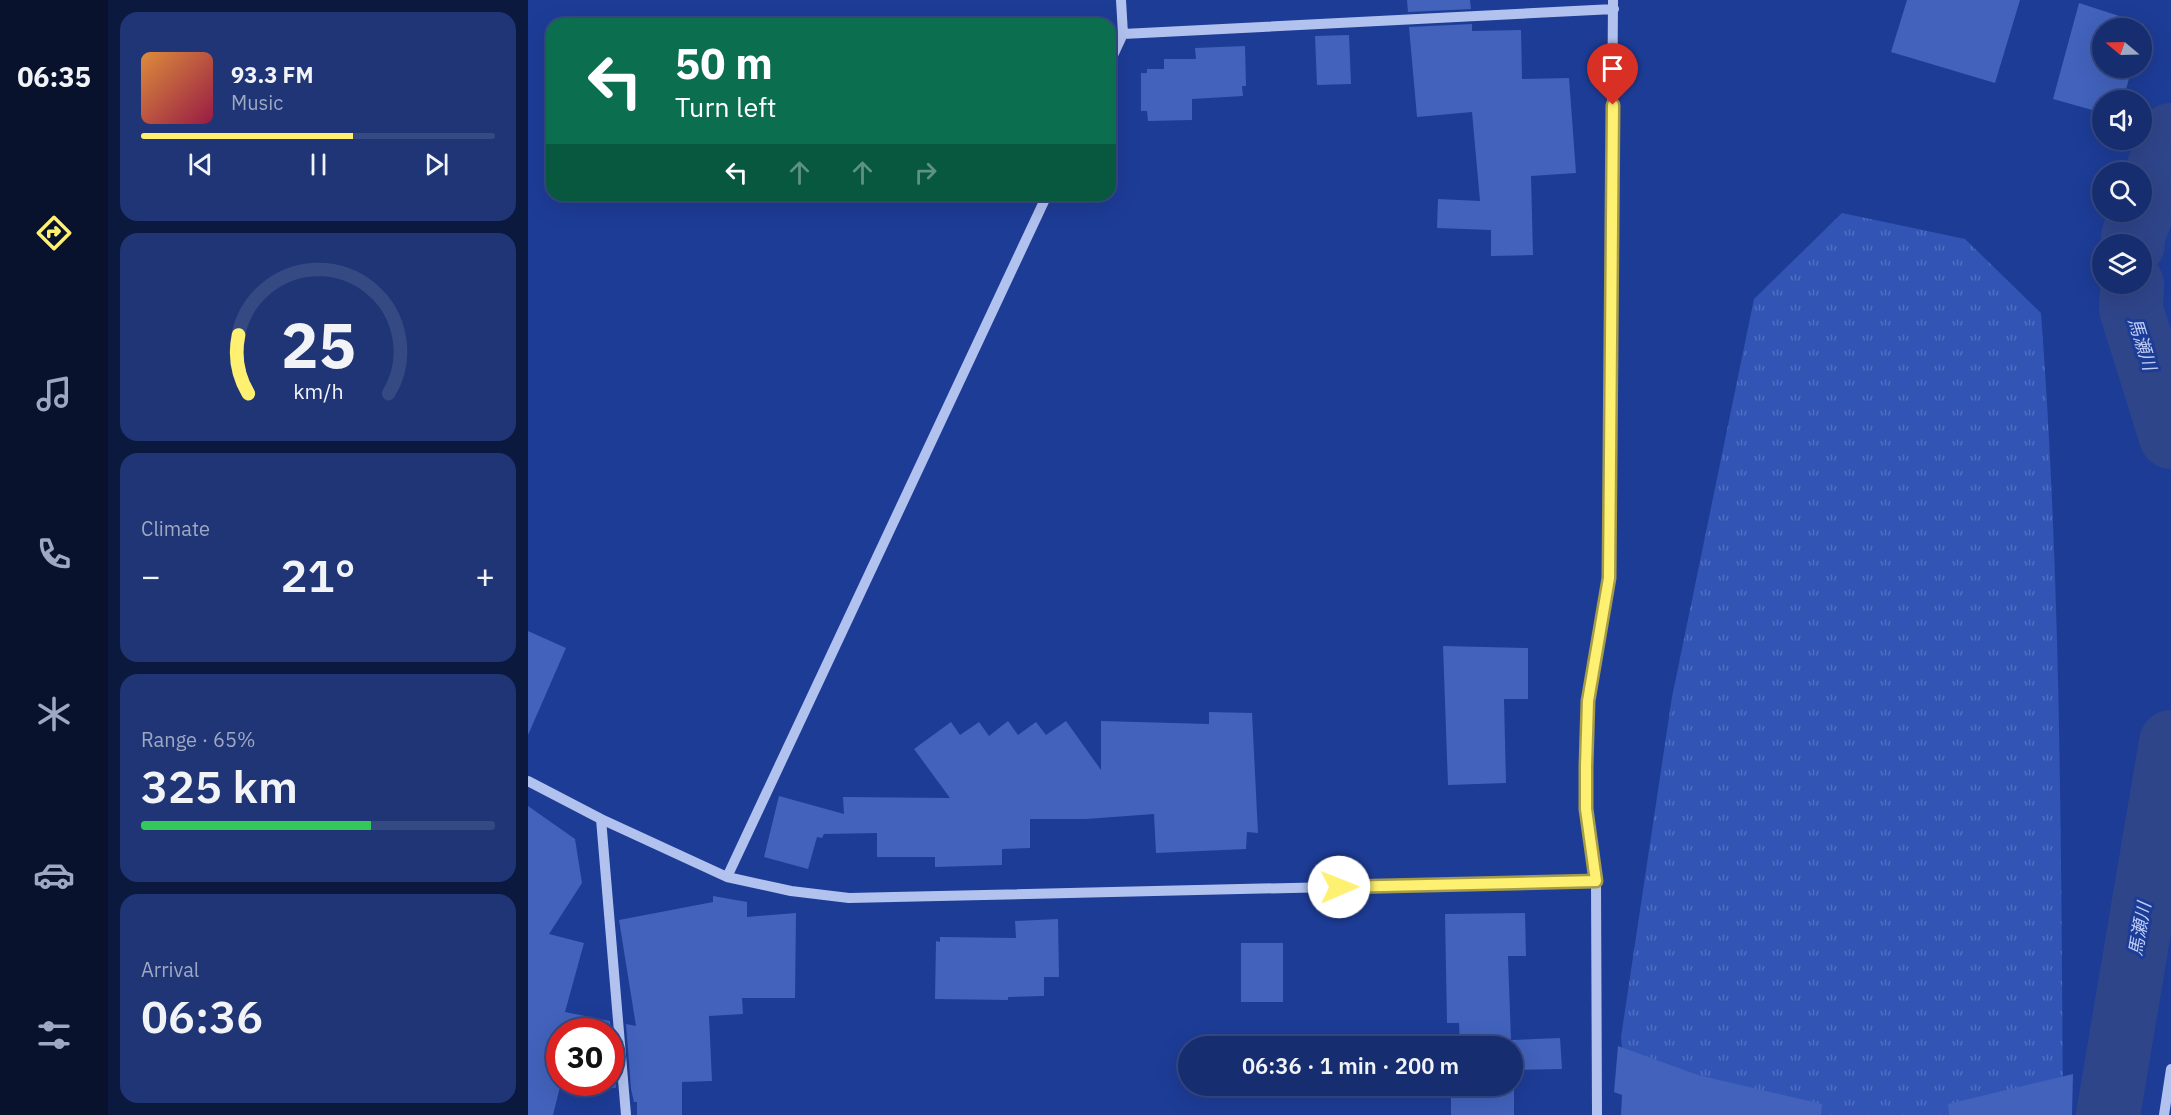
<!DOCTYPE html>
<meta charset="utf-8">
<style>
:root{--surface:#162d70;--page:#1f3575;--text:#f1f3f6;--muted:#9ea8c3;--line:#354983;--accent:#fef071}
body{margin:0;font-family:"IBM Plex Sans","Noto Sans JP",sans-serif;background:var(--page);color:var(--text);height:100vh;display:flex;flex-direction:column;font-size:22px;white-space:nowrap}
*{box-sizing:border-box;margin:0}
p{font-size:20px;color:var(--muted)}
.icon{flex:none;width:33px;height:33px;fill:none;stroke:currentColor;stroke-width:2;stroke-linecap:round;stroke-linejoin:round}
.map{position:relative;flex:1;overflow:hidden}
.sheet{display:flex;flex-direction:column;gap:12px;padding:12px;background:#0c193e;width:420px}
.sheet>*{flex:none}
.banner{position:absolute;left:18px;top:18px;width:570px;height:183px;border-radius:18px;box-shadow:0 6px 24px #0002,0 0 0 2px var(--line);background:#0b6e4f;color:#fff;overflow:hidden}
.needle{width:39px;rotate:289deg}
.buttons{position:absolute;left:1564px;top:18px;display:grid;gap:12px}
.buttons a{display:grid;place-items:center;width:60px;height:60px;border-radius:50%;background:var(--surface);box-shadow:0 6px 24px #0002,0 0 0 2px var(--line);font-size:30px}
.speed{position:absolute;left:18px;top:1018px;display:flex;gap:12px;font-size:30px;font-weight:700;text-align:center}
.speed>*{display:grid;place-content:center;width:78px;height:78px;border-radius:50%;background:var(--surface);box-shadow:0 6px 24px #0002,0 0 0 2px var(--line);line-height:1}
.speed .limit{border:9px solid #d22;background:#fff;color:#111}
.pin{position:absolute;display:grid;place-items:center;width:51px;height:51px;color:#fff;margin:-62px -26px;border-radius:50% 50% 50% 0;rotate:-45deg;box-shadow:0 0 6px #0007}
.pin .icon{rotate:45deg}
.me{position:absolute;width:66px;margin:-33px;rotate:89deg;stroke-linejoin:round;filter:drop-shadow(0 0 4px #0008)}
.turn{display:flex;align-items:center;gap:21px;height:126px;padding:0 30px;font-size:27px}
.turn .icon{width:78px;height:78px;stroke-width:2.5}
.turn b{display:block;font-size:42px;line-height:51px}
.lanes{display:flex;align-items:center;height:57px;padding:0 30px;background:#0003;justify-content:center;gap:30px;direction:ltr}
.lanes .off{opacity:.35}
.big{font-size:45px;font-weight:600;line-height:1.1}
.sheet .card{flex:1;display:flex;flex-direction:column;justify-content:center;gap:9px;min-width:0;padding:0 21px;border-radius:18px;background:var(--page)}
.sheet .dial{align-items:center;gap:0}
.dial svg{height:156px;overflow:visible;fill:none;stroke:var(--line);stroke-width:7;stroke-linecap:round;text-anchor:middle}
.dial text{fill:var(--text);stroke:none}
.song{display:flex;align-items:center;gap:18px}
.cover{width:72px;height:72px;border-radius:9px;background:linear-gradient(135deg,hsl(30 70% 55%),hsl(340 70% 35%))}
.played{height:6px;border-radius:3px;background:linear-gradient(90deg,var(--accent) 60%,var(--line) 60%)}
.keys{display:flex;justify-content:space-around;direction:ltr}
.heat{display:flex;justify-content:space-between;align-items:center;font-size:33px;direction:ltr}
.charge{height:9px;border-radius:4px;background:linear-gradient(90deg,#34c759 65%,var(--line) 0)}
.trip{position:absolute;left:650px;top:1036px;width:345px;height:60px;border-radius:30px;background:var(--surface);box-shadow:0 6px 24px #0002,0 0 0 2px var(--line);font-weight:600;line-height:60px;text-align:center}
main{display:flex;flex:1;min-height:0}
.menu{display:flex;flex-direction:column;width:108px;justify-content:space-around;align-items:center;background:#09122d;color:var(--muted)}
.menu .icon{width:42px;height:42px}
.menu .current{color:var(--accent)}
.menu b{font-size:27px;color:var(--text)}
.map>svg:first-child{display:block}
</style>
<main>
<nav class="menu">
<b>06:35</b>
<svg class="icon current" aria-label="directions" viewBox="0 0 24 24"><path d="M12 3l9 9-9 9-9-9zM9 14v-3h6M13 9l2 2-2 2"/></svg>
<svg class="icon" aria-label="music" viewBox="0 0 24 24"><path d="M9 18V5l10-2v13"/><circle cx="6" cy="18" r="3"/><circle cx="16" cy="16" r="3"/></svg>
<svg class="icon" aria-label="phone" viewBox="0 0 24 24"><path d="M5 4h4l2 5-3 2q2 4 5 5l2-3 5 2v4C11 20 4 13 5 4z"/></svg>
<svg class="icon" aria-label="climate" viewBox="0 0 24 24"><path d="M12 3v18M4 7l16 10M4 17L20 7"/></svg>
<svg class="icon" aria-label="car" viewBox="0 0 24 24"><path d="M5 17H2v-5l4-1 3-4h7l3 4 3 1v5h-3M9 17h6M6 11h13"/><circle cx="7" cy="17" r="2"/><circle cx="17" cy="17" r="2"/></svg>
<svg class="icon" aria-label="filters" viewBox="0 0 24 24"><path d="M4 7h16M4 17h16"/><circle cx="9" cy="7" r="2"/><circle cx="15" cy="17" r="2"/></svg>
</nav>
<section class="sheet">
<div class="card">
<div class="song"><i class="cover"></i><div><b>93.3 FM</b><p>Music</p></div></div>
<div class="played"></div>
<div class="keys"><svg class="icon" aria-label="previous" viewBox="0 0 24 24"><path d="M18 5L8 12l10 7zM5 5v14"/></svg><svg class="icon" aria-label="pause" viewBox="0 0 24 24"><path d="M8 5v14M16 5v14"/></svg><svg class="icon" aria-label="next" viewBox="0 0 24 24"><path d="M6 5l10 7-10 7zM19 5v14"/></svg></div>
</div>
<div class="card dial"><svg viewBox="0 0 100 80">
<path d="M14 69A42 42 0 1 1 86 69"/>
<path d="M14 69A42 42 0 0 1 9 39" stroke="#fef071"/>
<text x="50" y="56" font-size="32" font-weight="700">25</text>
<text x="50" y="72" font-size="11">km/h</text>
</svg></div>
<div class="card"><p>Climate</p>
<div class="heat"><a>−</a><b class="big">21°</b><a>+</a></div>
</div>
<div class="card"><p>Range · 65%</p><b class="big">325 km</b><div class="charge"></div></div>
<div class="card"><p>Arrival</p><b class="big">06:36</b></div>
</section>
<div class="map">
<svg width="1643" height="1115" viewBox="0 0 1643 1115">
<defs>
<pattern id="grass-tufts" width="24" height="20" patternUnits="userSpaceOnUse" patternTransform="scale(1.5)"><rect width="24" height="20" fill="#3254b4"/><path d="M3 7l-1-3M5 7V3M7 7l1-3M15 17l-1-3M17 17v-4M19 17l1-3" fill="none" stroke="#516ebf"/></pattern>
</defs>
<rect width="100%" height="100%" fill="#1d3c96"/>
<path fill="url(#grass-tufts)" d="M 1314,213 L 1437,239 L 1513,313 C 1533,580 1533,847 1535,1115 L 1099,1115 L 1093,1037 L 1144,697 L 1226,299 Z"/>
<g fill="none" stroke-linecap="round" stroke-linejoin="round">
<path stroke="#2f458a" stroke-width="64" d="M 1605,244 L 1605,236 L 1643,135
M 1604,284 L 1603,309 L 1643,437
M 1580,1115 L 1643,742"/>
</g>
<path fill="#4262bc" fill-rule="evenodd" d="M 879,0 L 942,0 L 943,9 L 880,12 Z
M 1379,0 L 1492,0 L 1467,83 L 1363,52 Z
M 1551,3 L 1616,24 L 1614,31 L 1614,28 L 1575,28 L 1575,68 L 1604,68 L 1595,100 L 1575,100 L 1575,113 L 1525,99 Z
M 944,24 L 944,31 L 993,30 L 994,79 L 1041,78 L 1048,173 L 1003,176 L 1005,255 L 963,256 L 963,230 L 909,228 L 910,199 L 952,201 L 944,112 L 889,117 L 881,27 Z
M 821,35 L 823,84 L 789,85 L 787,36 Z
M 717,46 L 718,86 L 714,86 L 715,96 L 664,99 L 664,120 L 620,121 L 619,111 L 613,111 L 613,73 L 619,73 L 619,69 L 636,69 L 636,59 L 668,59 L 667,48 Z
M 0,631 L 38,648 L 0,735 Z
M 915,646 L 1000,648 L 1000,699 L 976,699 L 978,783 L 920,785 Z
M 681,712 L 724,713 L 730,833 L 719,832 L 718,849 L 628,853 L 626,814 L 558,819 L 502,819 L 502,848 L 474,849 L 474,865 L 407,867 L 407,857 L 349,857 L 349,833 L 296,834 L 294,838 L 289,837 L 280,869 L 236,857 L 251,796 L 316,814 L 315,797 L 422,798 L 386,749 L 423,722 L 432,735 L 451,722 L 461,736 L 480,721 L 490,735 L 508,722 L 518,735 L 538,721 L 573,770 L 573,721 L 681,724 Z
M 0,806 L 47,839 L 54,883 L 21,934 L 56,943 L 37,1012 L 82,1021 L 88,1088 L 33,1083 L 25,1115 L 0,1115 ZM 32,1032 L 82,1032 L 82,1083 L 32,1083 Z
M 185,896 L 219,902 L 219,917 L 268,913 L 267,998 L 214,998 L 215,1014 L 181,1016 L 184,1081 L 154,1082 L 154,1115 L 109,1115 L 109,1102 L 106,1102 L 103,1089 L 98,1024 L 108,1026 L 91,920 L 185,902 Z
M 997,913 L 998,956 L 980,956 L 983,1040 L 1032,1038 L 1034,1069 L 986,1070 L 986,1115 L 923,1115 L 923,1086 L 984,1086 L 984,1047 L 932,1047 L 931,1023 L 919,1023 L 917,914 Z
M 530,919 L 531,977 L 516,977 L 516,996 L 480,997 L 480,1000 L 407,999 L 408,941 L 412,942 L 412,937 L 488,938 L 487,921 Z
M 713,943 L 755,943 L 755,1002 L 713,1002 Z
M 1090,1046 L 1170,1075 L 1294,1104 L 1293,1115 L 1093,1115 L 1094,1095 L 1086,1092 Z
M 1545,1074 L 1544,1115 L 1421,1115 L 1420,1104 Z"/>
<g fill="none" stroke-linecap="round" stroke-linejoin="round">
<path stroke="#b2c2ef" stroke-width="10" d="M 595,34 L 1086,9
M 582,62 L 595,34 L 593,0
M 0,781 L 73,819 L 199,877 L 263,891 L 321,898 L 1068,881
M 73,819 L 98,1115
M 199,877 L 519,195
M 1069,1115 L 1068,881 L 1057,809 L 1060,701 L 1081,578 L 1085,0
M 1636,1115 L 1643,1069"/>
</g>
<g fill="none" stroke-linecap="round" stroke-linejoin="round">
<g stroke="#a59c49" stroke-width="15">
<path id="route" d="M 811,887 L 1068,881 L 1058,809 L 1058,766 L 1060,701 L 1081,578 L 1085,105"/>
</g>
<use href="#route" stroke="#fef071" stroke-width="10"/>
</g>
<g text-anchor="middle" stroke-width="6" stroke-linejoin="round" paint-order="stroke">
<g font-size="18" font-style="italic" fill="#becdf6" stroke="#1d3c96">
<text transform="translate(1614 344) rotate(73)" y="6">馬瀬川</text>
<text transform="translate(1612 929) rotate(-80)" y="6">馬瀬川</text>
</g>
</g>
</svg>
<div class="buttons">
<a><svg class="needle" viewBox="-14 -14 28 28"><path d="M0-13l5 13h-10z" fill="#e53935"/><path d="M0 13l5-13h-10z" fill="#9ea8c3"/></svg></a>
<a><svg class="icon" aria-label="sound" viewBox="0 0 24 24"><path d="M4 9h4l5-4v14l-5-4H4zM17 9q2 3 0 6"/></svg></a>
<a><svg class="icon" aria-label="search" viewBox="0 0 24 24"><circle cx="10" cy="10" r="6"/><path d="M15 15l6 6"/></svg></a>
<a><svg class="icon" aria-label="layers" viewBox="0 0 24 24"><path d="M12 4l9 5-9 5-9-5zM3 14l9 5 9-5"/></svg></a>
</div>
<div class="speed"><div class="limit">30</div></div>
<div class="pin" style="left:1085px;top:105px;background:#d93025"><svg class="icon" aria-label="arrive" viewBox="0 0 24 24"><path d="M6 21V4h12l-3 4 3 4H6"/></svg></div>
<svg class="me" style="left:811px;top:887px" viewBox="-20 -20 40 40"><circle r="19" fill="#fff"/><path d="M0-13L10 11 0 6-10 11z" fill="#fef071"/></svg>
<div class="trip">06:36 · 1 min · 200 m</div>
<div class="banner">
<div class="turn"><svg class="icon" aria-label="left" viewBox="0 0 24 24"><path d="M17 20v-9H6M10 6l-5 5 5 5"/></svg><div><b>50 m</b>Turn left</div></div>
<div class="lanes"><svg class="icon" aria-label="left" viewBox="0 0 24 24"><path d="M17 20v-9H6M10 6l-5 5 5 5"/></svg><svg class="icon off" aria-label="ahead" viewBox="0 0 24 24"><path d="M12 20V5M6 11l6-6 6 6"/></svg><svg class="icon off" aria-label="ahead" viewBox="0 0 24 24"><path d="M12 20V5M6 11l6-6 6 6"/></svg><svg class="icon off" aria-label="right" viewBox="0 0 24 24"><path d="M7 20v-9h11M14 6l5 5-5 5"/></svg></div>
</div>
</div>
</main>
